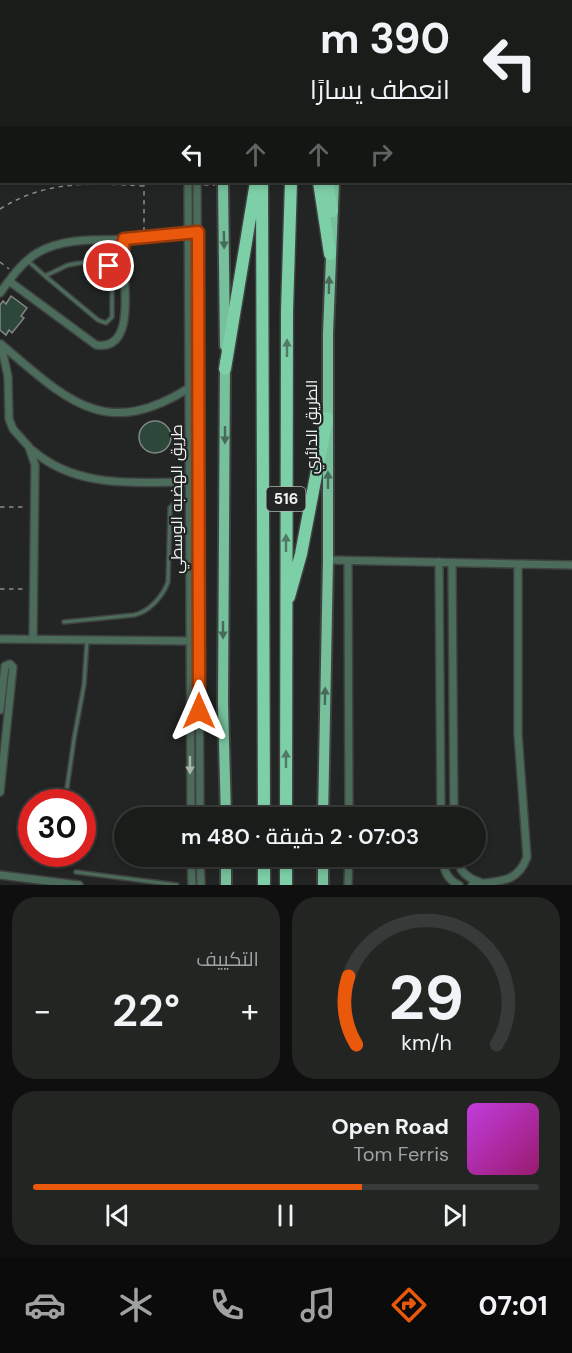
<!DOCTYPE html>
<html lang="ar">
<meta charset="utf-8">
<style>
:root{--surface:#1a1c1a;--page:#232523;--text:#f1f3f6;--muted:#9fa1a2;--line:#383a39;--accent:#ea580c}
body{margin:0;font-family:"DM Sans",Cairo,sans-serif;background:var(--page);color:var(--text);direction:rtl;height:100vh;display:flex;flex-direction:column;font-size:22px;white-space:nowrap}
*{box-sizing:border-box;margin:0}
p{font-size:20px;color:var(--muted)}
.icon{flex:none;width:33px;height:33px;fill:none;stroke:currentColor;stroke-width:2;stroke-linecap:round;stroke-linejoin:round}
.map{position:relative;height:885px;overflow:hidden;direction:ltr}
.side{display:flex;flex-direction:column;gap:12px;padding:12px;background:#0e0f0e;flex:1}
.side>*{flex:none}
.top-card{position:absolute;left:0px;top:0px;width:573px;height:183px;box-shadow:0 3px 9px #0003,0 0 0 2px var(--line);direction:rtl;background:#1a1c1a;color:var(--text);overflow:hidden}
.speed{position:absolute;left:18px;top:789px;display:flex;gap:12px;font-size:30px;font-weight:700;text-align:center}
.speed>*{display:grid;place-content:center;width:78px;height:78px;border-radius:50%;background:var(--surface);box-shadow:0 3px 9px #0003,0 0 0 2px var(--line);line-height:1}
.speed .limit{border:9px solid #d22;background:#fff;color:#111}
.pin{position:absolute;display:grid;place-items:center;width:51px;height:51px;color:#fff;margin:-26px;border:3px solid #fff;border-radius:50%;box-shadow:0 2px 6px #0007}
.me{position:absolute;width:66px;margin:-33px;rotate:0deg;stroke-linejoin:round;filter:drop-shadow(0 0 4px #0008)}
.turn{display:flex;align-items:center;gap:21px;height:126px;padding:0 24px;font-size:27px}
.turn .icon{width:78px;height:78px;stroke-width:2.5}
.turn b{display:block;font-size:42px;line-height:51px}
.lanes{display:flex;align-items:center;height:57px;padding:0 24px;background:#0003;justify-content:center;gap:30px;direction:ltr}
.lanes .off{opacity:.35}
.big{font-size:45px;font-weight:600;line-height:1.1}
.side .tile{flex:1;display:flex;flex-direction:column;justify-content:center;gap:9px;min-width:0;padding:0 21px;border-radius:24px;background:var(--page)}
.side .dial{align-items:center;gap:0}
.dial svg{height:156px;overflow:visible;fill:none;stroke:var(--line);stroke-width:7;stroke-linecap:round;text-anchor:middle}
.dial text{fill:var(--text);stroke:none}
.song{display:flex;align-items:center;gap:18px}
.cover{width:72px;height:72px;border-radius:9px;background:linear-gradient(135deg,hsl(290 70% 55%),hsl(320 70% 35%))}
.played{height:6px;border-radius:3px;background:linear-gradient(90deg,var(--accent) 65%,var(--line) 65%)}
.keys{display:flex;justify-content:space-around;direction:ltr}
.heat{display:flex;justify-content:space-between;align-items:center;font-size:33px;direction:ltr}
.side .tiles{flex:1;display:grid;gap:12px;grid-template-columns:1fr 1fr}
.tile:last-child{grid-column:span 2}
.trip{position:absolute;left:114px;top:807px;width:372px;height:60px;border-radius:30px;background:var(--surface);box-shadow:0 3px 9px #0003,0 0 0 2px var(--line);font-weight:600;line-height:60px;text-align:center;direction:rtl}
.tabs{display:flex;height:96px;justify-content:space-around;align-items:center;background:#0a0b0a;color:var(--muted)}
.tabs .icon{width:42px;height:42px}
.tabs .current{color:var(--accent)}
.tabs b{font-size:27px;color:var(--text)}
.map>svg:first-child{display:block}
</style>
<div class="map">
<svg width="572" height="885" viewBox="0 0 572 885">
<rect width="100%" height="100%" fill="#222523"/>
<path fill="#252f2a" d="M 61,0 L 179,0 L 179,1 L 60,2 Z"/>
<path fill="#2d473a" stroke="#828785" stroke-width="1.5" d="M 11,296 L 27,308 L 21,316 L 24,318 L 12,333 L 9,330 L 6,335 L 0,330 L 0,305 L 3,301 L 6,304 Z
M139 437a16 16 0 1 1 32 0a16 16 0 1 1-32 0Z"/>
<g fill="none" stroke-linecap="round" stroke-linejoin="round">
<g stroke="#3f4240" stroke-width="6">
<path id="service" d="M 137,0 L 138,2
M 74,2 L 75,0
M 28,261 L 45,276
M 92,261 L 105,262 L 112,270 L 112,317 L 106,323 L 98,320 L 45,276 L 68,265 Z
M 110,265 L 121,253 L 124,241
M 64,622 L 134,615 C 149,612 163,596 168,582 L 170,508 L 176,501 L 189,500
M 65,802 L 74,739 L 84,685 L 87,641
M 57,866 L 58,854
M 76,872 L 177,885"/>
</g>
<g stroke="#3f4240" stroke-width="10">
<path id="minor" d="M 188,2 L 188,0
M 351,2 L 351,0
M 0,129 L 2,129
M 0,139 L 2,139
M 188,182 L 191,818
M 197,182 L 200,818
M 9,281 L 96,345 C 135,351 124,289 124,265
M 0,293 C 11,278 21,263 37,253 C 67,235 108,241 142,239 C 159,238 175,235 192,233
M 1,344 L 8,377 L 9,419 L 13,429 L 29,447 L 35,465 L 33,639
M 2,345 C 67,400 105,441 189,388
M 32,450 C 77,489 134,482 190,482
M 328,560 L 572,565
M 348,561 L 349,818
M 439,562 L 441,818
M 452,563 L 454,818
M 0,639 L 192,641
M 0,710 L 5,666 L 10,664 L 13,667 L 0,792
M 191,856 L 192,885
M 200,856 L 201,885
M 442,856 C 443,869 447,880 459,885
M 455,856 C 459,870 466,878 480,882
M 0,875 L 79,885
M 348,885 L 349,856
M 472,885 C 497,880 517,885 527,857 L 518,734 L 518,564"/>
</g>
<g stroke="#3f4240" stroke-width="14">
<path id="trunk" d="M 336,0 L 336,2
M 224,2 L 224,0
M 223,182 L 225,346
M 225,362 L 223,704 L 226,818
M 323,818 L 328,560 L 328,334 L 334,182
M 226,856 L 226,885
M 323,856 L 323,885"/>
</g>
<g stroke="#3f4240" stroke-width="15">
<path id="motorway" d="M 262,0 L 262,2
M 301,0 L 301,2
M 291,2 L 291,0
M 262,182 L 264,818
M 319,182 L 330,254
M 327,182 L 332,211
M 225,369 L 256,182
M 289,597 L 301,554 L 327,418
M 286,818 L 287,311 L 291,182
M 264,856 L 264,885
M 286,856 L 286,885"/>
</g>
<path stroke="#898c8a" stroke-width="1.5" stroke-dasharray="4.5 4.5" stroke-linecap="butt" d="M 144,182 L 144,232
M 204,185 L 215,185
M 0,209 C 46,180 91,183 144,186
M 0,262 L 9,269
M 0,507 L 27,507
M 0,589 L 26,589"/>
<use href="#service" stroke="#4c6c5b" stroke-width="3"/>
<use href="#minor" stroke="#4c6c5b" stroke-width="7"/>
<use href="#trunk" stroke="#76c19c" stroke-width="10"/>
<use href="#motorway" stroke="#7dcfa7" stroke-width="12"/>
</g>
<defs><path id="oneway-solid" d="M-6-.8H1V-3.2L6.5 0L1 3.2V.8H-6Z" transform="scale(1.5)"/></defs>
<g fill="#486b59">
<use href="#oneway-solid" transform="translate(224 240) rotate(89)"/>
<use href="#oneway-solid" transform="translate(329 285) rotate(-89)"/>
<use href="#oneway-solid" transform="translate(225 435) rotate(90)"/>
<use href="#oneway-solid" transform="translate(328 480) rotate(-90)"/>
<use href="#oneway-solid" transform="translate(223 630) rotate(90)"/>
<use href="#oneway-solid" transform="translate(325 696) rotate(-89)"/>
</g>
<g fill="#507a65">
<use href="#oneway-solid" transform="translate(287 348) rotate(-90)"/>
<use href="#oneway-solid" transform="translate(286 543) rotate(-90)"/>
<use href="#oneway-solid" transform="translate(286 759) rotate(-90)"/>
</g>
<use fill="#a7b7ae" href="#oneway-solid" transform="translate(190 765) rotate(90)"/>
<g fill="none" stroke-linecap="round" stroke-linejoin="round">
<g stroke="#983908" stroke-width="15">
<path id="route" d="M 109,266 L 123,249 L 124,239 L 198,232 L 199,711"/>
</g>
<use href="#route" stroke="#ea580c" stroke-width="10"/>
</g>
<g text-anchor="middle" stroke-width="4.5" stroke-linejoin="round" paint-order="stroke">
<rect fill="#222523" stroke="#b3b6b4" stroke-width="1.5" x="266.5" y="487" width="39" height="24" rx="4.5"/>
<g font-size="15" font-weight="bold" fill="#f1f4f2">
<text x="286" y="504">516</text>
</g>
<g font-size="16" fill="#f1f4f2" stroke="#222523">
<text transform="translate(311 427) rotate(-90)" y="6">الطريق الدائري</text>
<text transform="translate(176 499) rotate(-90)" y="6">طريق الهضبه الوسطي</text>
</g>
</g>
</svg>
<div class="speed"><div class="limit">30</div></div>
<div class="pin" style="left:109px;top:266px;background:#d93025"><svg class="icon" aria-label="arrive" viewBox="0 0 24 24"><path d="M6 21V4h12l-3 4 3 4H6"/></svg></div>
<svg class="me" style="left:199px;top:711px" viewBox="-20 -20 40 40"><path d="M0-17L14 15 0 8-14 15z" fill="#ea580c" stroke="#fff" stroke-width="4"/></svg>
<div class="trip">07:03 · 2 دقيقة · 480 m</div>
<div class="top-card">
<div class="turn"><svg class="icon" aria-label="left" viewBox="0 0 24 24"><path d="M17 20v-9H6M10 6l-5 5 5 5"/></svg><div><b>390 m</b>انعطف يسارًا</div></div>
<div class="lanes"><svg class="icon" aria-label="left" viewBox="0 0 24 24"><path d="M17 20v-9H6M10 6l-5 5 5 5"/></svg><svg class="icon off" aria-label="ahead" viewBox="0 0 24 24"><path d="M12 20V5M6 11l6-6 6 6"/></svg><svg class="icon off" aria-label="ahead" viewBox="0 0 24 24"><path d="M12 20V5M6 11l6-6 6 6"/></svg><svg class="icon off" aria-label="right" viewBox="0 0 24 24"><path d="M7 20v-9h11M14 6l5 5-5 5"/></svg></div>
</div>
</div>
<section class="side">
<div class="tiles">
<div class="tile dial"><svg viewBox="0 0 100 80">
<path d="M14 69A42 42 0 1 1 86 69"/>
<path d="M14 69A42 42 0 0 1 10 34" stroke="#ea580c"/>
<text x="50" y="56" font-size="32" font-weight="700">29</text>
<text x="50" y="72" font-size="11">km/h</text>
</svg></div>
<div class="tile"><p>التكييف</p>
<div class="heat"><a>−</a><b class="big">22°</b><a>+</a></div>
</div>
<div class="tile">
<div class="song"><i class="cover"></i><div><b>Open Road</b><p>Tom Ferris</p></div></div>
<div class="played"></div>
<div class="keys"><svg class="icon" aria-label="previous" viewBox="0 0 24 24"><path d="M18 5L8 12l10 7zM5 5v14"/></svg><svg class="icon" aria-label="pause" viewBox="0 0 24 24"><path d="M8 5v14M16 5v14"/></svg><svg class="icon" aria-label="next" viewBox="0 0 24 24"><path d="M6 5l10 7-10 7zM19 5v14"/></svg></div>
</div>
</div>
</section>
<nav class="tabs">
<b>07:01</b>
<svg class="icon current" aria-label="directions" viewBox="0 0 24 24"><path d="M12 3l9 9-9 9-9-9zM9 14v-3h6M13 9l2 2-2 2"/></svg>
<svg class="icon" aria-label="music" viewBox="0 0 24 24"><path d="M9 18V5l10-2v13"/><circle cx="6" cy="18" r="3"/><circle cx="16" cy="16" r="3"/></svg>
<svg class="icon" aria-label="phone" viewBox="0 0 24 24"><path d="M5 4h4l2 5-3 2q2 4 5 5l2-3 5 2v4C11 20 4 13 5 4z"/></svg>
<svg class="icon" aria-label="climate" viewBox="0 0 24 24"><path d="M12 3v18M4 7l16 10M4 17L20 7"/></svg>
<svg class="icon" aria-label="car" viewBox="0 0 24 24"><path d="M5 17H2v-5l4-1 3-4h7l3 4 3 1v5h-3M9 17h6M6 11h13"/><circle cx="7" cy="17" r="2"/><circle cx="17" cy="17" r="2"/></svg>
</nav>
